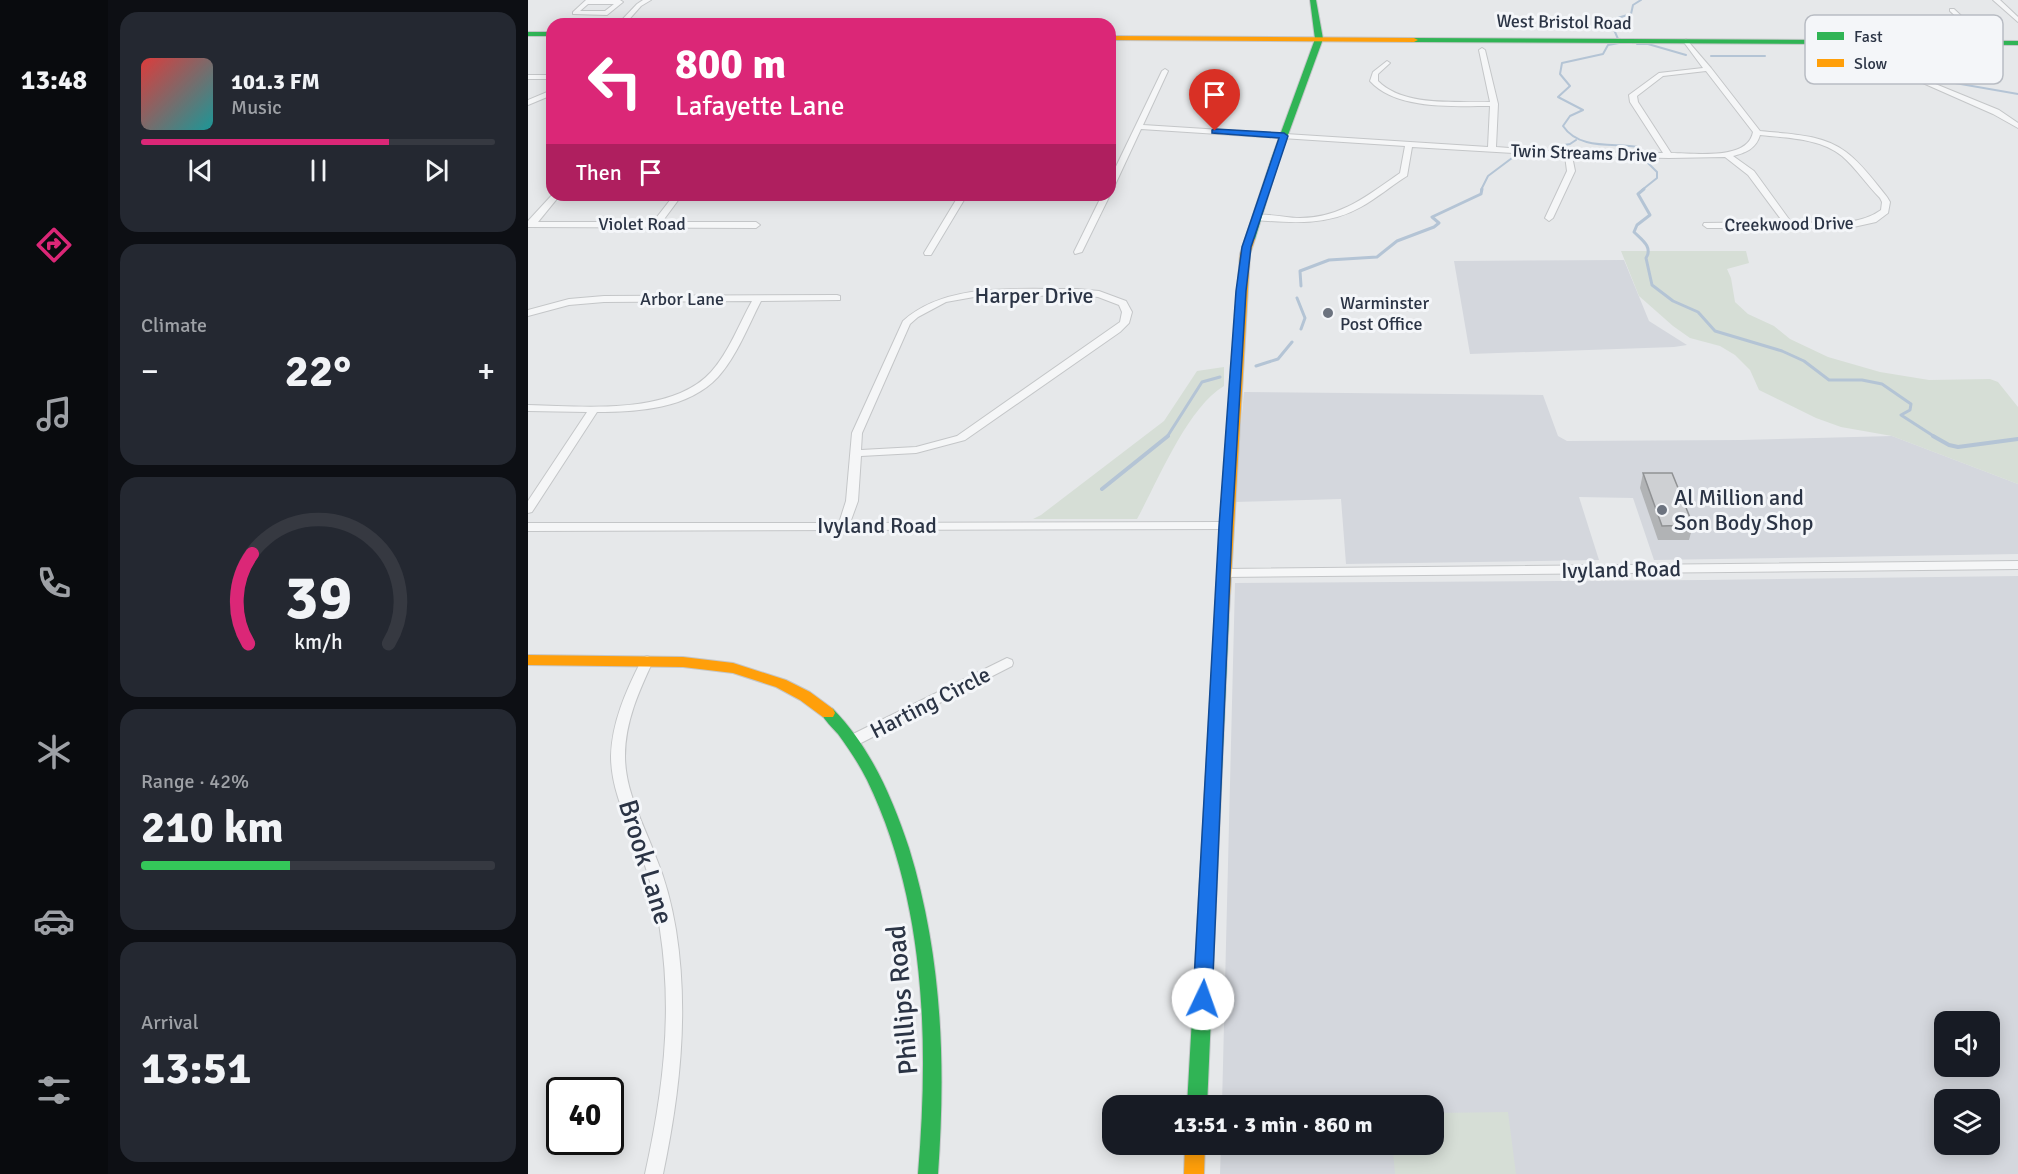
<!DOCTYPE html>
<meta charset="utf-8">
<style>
:root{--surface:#171b24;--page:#242831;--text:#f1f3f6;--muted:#9ea1a6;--line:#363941;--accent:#db2777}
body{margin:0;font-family:Signika,sans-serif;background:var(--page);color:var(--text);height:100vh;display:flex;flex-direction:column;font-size:22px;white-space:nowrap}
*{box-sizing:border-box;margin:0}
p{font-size:20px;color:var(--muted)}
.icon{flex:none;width:33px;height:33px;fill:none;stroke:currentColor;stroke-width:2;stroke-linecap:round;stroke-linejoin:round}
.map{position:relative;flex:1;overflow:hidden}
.sheet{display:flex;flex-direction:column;gap:12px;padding:12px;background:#0d0f14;width:420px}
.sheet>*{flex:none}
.banner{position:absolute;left:18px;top:18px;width:570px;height:183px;border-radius:18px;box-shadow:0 3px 15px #0003;background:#db2777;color:#fff;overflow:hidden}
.fabs{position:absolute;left:1406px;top:1011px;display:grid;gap:12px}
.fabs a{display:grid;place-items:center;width:66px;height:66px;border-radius:12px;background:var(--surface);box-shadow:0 3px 15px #0003;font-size:30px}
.speed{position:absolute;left:18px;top:1077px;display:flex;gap:12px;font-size:30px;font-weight:700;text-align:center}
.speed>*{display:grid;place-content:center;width:78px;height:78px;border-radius:50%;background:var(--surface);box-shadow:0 3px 15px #0003;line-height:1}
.speed .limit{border:3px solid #111;border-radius:9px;background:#fff;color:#111}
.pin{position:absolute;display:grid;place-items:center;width:51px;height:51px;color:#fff;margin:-62px -26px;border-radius:50% 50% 50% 0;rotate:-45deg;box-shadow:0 0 6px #0007}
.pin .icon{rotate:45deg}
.me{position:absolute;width:66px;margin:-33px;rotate:3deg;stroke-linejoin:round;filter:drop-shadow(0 0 4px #0008)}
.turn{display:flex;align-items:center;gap:21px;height:126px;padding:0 30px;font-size:27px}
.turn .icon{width:78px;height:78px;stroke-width:2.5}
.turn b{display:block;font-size:42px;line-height:51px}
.then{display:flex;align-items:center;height:57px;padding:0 30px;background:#0003;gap:12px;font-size:22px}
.big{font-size:45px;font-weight:800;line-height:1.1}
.sheet .widget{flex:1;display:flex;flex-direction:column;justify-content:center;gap:9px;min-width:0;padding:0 21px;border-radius:18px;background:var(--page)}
.sheet .dial{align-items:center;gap:0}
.dial svg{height:156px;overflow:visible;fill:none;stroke:var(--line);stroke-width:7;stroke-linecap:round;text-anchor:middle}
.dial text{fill:var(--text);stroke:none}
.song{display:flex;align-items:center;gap:18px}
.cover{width:72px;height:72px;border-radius:9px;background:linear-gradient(135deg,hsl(0 70% 55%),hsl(180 70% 35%))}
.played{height:6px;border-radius:3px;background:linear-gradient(90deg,var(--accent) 70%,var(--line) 70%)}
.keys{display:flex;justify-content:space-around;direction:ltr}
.heat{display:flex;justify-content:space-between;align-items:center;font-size:33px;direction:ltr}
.charge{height:9px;border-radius:4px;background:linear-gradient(90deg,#34c759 42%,var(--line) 0)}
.trip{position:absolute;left:574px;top:1095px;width:342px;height:60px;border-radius:18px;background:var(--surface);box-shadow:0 3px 15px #0003;font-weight:800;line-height:60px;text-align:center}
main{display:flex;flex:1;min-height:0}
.menu{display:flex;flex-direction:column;width:108px;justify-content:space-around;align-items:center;background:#090b0e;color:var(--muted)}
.menu .icon{width:42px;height:42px}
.menu .on{color:var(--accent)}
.menu b{font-size:27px;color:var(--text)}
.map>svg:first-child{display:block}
</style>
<main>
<nav class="menu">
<b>13:48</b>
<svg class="icon on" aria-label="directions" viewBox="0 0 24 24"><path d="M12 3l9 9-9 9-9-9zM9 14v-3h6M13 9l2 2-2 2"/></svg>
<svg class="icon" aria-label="music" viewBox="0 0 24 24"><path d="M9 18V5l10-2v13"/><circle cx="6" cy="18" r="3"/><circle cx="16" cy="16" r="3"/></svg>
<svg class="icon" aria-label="phone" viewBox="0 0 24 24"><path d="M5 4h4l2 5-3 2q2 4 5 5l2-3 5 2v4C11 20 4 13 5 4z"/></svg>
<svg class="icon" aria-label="climate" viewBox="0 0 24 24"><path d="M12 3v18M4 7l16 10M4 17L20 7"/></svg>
<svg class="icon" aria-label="car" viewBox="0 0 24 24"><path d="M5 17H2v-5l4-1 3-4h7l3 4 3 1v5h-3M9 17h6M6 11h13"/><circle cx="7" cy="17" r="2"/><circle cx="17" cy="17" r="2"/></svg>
<svg class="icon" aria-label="filters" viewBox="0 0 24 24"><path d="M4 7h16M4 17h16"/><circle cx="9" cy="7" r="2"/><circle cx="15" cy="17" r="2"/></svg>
</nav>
<section class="sheet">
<div class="widget">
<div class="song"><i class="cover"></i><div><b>101.3 FM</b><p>Music</p></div></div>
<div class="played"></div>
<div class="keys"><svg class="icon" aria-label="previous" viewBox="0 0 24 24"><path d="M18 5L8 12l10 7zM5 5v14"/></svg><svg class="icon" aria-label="pause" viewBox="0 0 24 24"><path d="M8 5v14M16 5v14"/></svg><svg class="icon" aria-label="next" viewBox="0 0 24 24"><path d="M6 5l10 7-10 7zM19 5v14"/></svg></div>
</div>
<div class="widget"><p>Climate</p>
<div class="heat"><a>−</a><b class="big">22°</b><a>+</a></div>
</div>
<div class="widget dial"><svg viewBox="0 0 100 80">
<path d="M14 69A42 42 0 1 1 86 69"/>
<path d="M14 69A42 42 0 0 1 16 23" stroke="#db2777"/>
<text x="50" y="56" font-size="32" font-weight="700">39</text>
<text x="50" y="72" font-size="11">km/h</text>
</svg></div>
<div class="widget"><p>Range · 42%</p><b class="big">210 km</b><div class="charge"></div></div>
<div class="widget"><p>Arrival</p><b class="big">13:51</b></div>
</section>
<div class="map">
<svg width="1490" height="1174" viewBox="0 0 1490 1174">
<rect width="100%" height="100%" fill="#e6e8ea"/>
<path fill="#d4d7dd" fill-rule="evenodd" d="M 1096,260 L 1121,321 L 1159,345 L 1146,347 L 942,354 L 926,261 Z
M 716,392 L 1015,395 L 1030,436 L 1039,441 L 1213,440 L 1364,436 L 1490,484 L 1490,554 L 1126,560 L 1105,498 L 1051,497 L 1071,560 L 818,564 L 813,499 L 706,502 Z
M 1490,576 L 1490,1174 L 692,1174 L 693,1145 L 906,1144 L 906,1106 L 694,1105 L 707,583 L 1176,580 ZM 1416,1022 L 1461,1022 L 1461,1066 L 1416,1066 ZM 1416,1100 L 1461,1100 L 1461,1144 L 1416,1144 Z"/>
<path fill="#d6ded6" d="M 1218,251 L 1221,263 L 1199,269 L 1203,278 L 1207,302 L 1220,314 L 1246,326 L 1262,339 L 1300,357 L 1352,372 L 1401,380 L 1462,379 L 1470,382 L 1490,407 L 1490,484 L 1364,436 L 1313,427 L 1288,418 L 1231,390 L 1222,370 L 1207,355 L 1192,346 L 1162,338 L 1145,326 L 1111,296 L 1093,251 Z
M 696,367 L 696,386 C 659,408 630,481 609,519 L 505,519 L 513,515 L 636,421 L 669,371 Z
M 980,1112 L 988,1174 L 867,1174 L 865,1152 L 872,1145 L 906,1144 L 906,1113 Z"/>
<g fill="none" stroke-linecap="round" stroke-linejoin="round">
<path stroke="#b4c4d5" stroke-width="2" d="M 1090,39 L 1084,25 L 1086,19 L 1103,14 L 1105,5 L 1113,0
M 1091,43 L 1080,45 L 1075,54 L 1034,63 L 1032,74 L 1042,86 L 1030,97 L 1055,110 L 1042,116 L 1035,126 C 1051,150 1085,143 1110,147 L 1111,151
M 1109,44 L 1120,44 L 1158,55
M 1183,56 L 1237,56
M 1282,60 L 1289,60 L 1289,64 L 1309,68 L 1316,74 L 1334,70 L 1345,77 L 1369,80
M 1404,79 L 1490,94
M 1025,147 L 1042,144 L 1048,140
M 953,190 L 960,176 L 988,155
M 1114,190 L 1129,178 L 1129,172 L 1119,162"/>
<path stroke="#b4c4d5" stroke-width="3" d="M 1116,189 L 1110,194 L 1122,215 L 1109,225 L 1106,232 C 1114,240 1125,247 1118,258 L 1124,285 L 1145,301 L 1170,312 L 1187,331 L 1254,351 L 1276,361 L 1301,380 L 1334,380 L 1354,384 L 1383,404 L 1382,410 L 1373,415 L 1407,437
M 773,286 L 772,271 L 801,260 L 849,257 L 869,241 L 906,227 L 911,223 L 904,217 L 953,194 L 954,189
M 769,298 L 777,318 L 773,329
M 728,366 L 750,359 L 764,342
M 639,437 L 674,382 L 692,377"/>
<path stroke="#b4c4d5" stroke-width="4" d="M 1405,436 L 1421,445 L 1430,447 L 1490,439
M 574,489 L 640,436"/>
<g stroke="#c4c6c8" stroke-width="2">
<path id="street" d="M 58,0 L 92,0 L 95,2 L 79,15 L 45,14 L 45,12 ZM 60,4 L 86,4 L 77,11 L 52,11 Z
M 115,0 L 123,0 L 113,6 L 97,24 L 90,24 L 109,4 Z
M 1465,0 L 1472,0 L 1490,17 L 1490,22 Z
M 1422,9 L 1426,9 L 1461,42 L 1461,44 L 1457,44 L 1422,11 Z
M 1158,39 L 1183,68 L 1232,131 C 1260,134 1295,134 1318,152 C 1333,163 1347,182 1359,197 L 1362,202 L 1360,213 L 1348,222 L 1321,228 L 1179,228 L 1175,225 L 1176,223 L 1255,222 L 1220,175 L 1197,157 L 1141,158 L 1044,156 L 1047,171 L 1025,218 L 1021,221 L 1017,218 L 1039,171 L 1037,156 L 884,147 L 879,176 C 863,186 849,198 833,207 C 800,226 764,223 728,220 L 725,219 L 725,215 C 740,213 756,218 772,218 C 813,218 840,195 872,173 L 877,146 L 613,129 L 586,187 L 582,189 L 582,179 L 634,71 L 637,69 L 640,71 L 615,125 L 960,147 L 962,106 C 926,106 868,110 842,81 L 845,72 L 859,61 L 862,63 L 850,74 L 850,81 C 876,107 927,101 962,102 L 951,50 L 954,48 L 957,50 L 970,104 L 968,147 L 1035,152 L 1135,153 L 1102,102 L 1101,95 L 1131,73 L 1175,68 L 1155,41 ZM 1178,71 L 1225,132 C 1220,161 1166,153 1143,153 L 1110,102 L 1109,96 L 1135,76 ZM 1232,135 C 1258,138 1292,138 1314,156 C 1328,168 1339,185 1352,198 L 1354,202 L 1353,210 C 1328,228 1293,222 1263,222 L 1226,171 L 1205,156 C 1217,153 1228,149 1232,135 Z
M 1297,41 L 1329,47 L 1355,59 L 1352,61 L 1325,50 L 1295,44 L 1294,43 Z
M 1345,41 L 1349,41 L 1361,52 L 1363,50 L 1389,41 L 1389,43 L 1368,52 L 1368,58 L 1383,74 L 1471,110 L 1490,123 L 1490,128 L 1465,114 L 1379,76 L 1345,43 Z
M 0,75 L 24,75 L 24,79 L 0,79 Z
M 24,90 L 24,95 L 0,105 L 0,100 Z
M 24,195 L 32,195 L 10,222 L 125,222 L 146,195 L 154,195 L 134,222 L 228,222 L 232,225 L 228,228 L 0,227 L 0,221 Z
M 431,195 L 439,195 L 403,255 L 397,255 L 396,253 Z
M 574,195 L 582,195 L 554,252 L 547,254 L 546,252 Z
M 549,289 L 571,291 L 598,301 L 604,312 L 601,323 L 592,332 L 437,440 L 388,453 L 333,456 L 330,501 L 322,523 L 698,522 L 704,526 L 702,529 L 0,531 L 0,523 L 311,523 L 318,501 L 324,433 L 375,321 C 420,281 492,290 549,289 ZM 549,295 L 570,297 L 591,305 L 594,312 L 592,322 L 429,436 L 388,447 L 333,450 L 334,433 L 382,324 L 390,317 L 418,302 L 446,297 Z
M 309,295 L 312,296 L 312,300 L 233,301 C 220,326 209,356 190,377 C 160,409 110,412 69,412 L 4,512 L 0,513 L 0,501 L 59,412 L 0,411 L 0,405 C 54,406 143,416 183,372 C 201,352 211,324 224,301 L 76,302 L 41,305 L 0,316 L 0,310 L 41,299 L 76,296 Z
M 1490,561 L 1490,569 L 696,577 L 690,573 L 696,569 Z
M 119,656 L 124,658 L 125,661 C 111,691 97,722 97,756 C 97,793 117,826 129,860 C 138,882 144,906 148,930 C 161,1012 152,1093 135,1174 L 117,1174 C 135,1093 145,1013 132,930 C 129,906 123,882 115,860 C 102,826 83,793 83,756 C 84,722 98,691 113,661 L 114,658 Z
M 479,658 L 484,660 L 485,663 L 484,666 L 329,745 L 324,746 L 319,745 L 317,741 L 319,737 Z"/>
</g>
<g stroke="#c4c6c8" stroke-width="2">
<path id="fast" d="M 782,0 L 788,0 L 795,39 L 752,157 L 727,239 L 719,241 L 717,239 L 744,157 L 787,39 Z
M 0,32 L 24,32 L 24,36 L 0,36 Z
M 883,38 L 1490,41 L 1490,45 L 886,42 L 883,42 Z
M 694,608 L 701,613 L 679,1106 L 659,1106 L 687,613 Z
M 300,707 L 305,709 C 343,748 364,797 381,848 C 414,955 418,1063 410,1174 L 390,1174 C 401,1042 398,902 339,780 C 331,764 321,749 310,734 C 304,727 297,721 293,713 L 295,709 Z"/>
</g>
<g stroke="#c4c6c8" stroke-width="2">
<path id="slow" d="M 582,36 L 886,38 L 890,40 L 886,42 L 582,40 Z
M 722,236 L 727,239 L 722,254 L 701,613 L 694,618 L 687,613 L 712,254 L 717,239 Z
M 0,655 L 155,657 L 205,663 L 258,680 L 282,692 L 305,709 L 307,713 L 305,717 L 295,717 L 272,700 L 248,687 L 205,673 L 155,667 L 0,665 Z
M 657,1144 L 677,1144 L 676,1174 L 656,1174 Z"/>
</g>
<use href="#street" fill="#f5f6f7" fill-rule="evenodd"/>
<use href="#fast" fill="#30b455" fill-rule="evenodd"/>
<use href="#slow" fill="#ff9f0a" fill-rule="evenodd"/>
</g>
<path fill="#b1b3b5" d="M 1115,473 L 1165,525 L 1161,540 L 1130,540 L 1112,488 Z"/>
<path fill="#ced0d3" stroke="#909294" stroke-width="1.5" d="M 1115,473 L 1144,473 L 1165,525 L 1134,526 Z"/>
<path fill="#1a73e8" stroke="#114b97" stroke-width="1.5" d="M 687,129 L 756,133 L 760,136 L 723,247 L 718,291 L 704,526 L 684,999 L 681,1005 L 675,1008 L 668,1005 L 665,999 L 691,526 L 708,291 L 714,247 L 751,138 L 684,133 L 684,130 Z"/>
<g fill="#6c737f" stroke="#f4f6f9" stroke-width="2">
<circle cx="800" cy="313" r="6"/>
<circle cx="1134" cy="510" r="6"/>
</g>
<g text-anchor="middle" stroke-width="6" stroke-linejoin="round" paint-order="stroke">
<g font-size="18" fill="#2b3445" stroke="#f4f6f9">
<text transform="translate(1036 22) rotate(1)" y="6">West Bristol Road</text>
<text transform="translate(1056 153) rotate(2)" y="6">Twin Streams Drive</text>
<text x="114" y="230">Violet Road</text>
<text transform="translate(1261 224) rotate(-1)" y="6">Creekwood Drive</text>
<text x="154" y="305">Arbor Lane</text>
</g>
<g font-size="18" fill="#2b3445" stroke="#f4f6f9" text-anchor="start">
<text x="812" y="309">Warminster<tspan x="812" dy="21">Post Office</tspan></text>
</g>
<g font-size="22" fill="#2b3445" stroke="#f4f6f9">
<text x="506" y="303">Harper Drive</text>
<text x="349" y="533">Ivyland Road</text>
<text transform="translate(1093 569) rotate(-1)" y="8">Ivyland Road</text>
<text transform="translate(402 702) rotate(-27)" y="8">Harting Circle</text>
</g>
<g font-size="22" fill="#2b3445" stroke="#f4f6f9" text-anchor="start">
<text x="1146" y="505">Al Million and<tspan x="1146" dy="25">Son Body Shop</tspan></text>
</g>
<g font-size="27" fill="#2b3445" stroke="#f4f6f9">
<text transform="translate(118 862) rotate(73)" y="9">Brook Lane</text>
<text transform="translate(374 1000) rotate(-95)" y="9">Phillips Road</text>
</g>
</g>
<rect x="1277" y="15" width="198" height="69" rx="9" fill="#f4f6f9" stroke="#b8bcc3" stroke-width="1.5"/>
<rect x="1289" y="32" width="27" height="8" fill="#30b455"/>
<rect x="1289" y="59" width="27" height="8" fill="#ff9f0a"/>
<g font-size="16" fill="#2b3445">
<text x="1326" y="42">Fast</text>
<text x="1326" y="69">Slow</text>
</g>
</svg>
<div class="fabs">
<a><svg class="icon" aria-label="sound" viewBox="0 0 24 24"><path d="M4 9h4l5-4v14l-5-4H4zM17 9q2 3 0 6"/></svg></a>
<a><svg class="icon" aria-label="layers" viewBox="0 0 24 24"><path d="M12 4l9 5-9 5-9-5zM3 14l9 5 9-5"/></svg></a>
</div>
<div class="speed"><div class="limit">40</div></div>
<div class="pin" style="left:687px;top:131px;background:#d93025"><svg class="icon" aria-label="arrive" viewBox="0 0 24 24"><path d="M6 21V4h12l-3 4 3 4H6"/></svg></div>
<svg class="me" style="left:675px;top:999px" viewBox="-20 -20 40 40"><circle r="19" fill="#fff"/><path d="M0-13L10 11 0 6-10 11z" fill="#1a73e8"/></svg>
<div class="trip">13:51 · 3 min · 860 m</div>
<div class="banner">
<div class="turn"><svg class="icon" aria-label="left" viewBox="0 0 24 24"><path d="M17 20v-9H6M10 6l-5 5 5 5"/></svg><div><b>800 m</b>Lafayette Lane</div></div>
<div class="then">Then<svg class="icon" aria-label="arrive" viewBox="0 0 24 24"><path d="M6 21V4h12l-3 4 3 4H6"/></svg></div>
</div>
</div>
</main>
